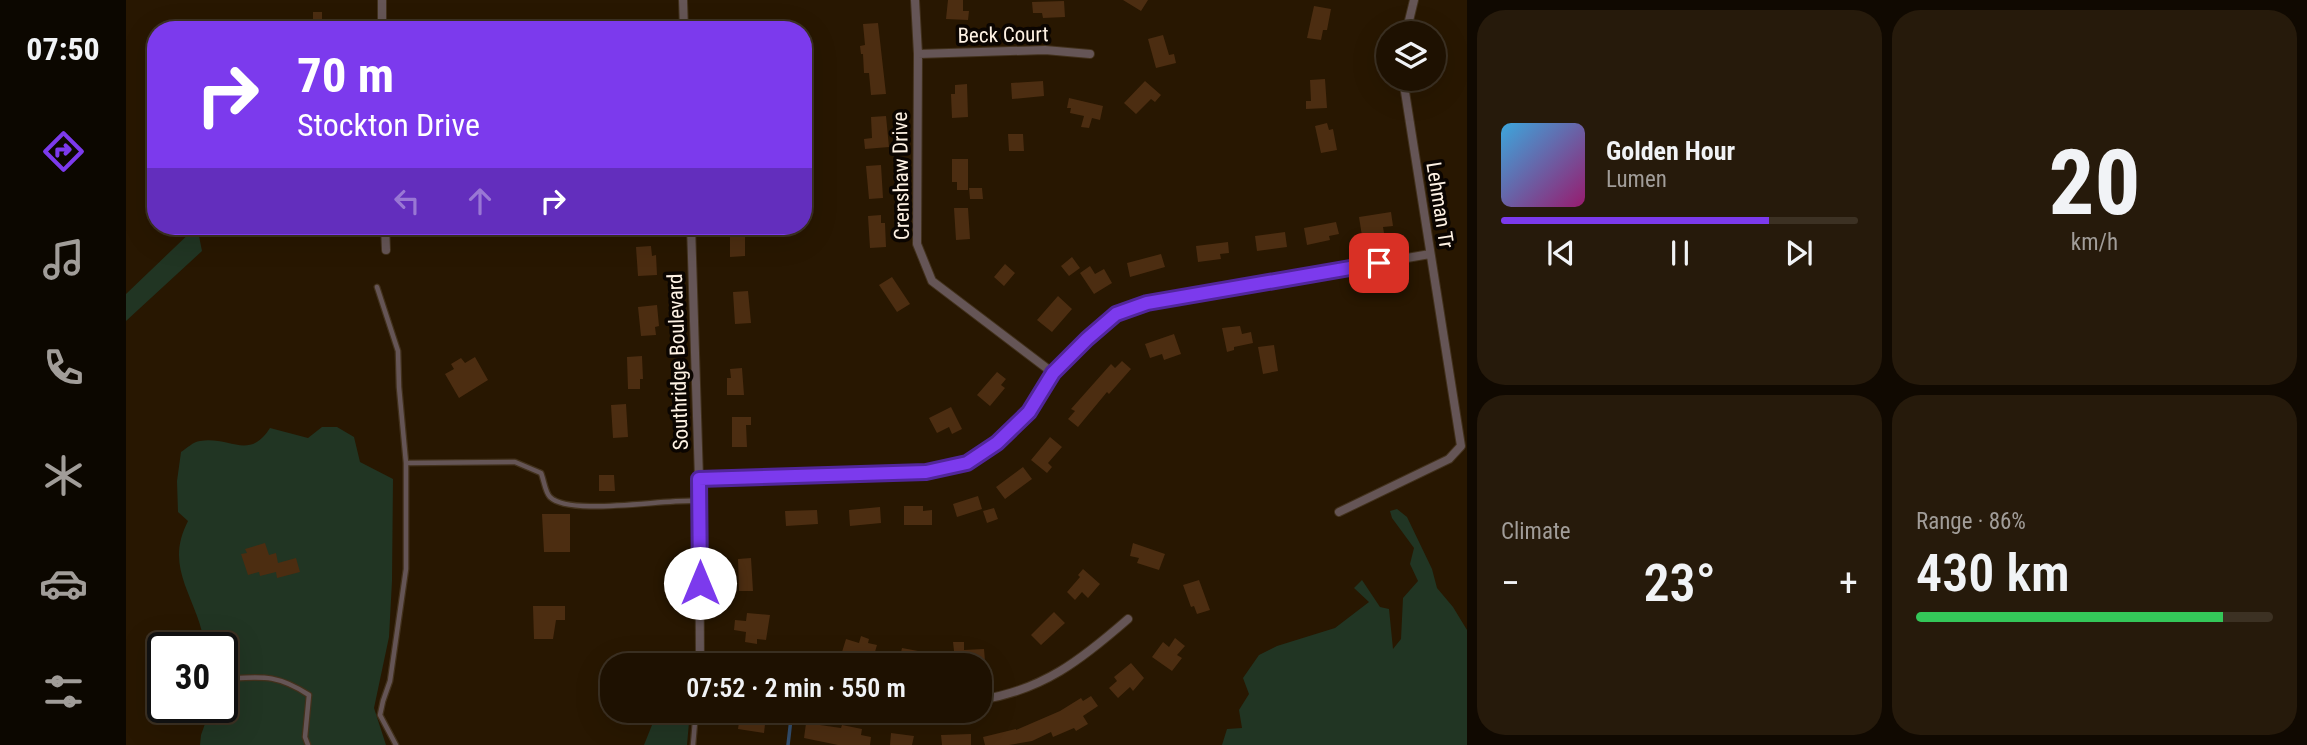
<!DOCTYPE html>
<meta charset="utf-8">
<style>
:root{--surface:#1e1101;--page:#261a0b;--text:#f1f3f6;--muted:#a19d99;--line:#3c3123;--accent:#7c3aed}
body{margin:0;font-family:"Roboto Condensed",sans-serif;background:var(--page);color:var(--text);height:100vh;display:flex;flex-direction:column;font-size:26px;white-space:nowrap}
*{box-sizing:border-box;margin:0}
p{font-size:23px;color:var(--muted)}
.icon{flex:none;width:38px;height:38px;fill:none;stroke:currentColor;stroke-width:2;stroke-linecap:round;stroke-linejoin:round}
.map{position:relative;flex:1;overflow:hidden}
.details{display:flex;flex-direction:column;gap:10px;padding:10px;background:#100901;width:840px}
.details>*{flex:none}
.guide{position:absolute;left:21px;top:21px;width:665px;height:214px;border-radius:28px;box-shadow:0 7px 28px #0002,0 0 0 2px var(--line);background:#7c3aed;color:#fff;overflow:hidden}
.buttons{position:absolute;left:1250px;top:21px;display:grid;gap:14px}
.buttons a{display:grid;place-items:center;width:70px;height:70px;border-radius:50%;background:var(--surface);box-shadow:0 7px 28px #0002,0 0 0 2px var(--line);font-size:35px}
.speed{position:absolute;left:21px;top:632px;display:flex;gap:14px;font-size:35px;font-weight:700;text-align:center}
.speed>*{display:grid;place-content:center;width:91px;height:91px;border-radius:50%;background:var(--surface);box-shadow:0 7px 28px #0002,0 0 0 2px var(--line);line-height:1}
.speed .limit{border:4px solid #111;border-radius:10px;background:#fff;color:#111}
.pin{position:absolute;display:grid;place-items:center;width:60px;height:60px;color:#fff;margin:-30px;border-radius:14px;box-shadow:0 4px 10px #0006}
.me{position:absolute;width:77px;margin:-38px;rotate:0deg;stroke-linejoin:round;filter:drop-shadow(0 0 5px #0008)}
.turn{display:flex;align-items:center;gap:24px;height:147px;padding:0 35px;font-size:32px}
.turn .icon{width:91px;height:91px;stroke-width:2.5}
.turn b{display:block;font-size:49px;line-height:60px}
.lanes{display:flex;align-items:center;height:66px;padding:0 35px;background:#0003;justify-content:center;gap:35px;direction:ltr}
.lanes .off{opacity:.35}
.big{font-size:52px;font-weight:600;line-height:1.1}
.details .widget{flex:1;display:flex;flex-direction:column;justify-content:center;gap:10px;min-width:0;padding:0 24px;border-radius:28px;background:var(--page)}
.details .dial{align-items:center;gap:0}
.dial b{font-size:91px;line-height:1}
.song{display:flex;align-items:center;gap:21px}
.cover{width:84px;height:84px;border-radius:10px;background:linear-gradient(135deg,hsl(200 70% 55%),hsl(320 70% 35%))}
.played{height:7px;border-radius:4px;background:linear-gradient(90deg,var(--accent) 75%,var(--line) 75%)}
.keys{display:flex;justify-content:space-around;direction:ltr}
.heat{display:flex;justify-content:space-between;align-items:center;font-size:38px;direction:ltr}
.charge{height:10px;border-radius:5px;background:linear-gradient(90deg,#34c759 86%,var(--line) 0)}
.details .tiles{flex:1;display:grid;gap:10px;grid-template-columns:repeat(2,1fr)}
.trip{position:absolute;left:474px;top:653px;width:392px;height:70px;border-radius:28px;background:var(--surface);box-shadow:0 7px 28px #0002,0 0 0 2px var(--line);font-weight:600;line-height:70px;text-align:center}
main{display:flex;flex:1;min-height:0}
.menu{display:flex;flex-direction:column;width:126px;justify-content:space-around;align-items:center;background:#0c0700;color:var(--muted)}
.menu .icon{width:49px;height:49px}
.menu .selected{color:var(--accent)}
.menu b{font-size:32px;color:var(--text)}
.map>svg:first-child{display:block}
</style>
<main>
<nav class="menu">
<b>07:50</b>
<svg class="icon selected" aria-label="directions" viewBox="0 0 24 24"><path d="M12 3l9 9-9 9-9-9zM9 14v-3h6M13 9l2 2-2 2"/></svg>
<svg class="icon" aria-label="music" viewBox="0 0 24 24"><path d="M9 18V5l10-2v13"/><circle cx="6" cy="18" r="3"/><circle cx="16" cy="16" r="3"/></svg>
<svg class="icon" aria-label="phone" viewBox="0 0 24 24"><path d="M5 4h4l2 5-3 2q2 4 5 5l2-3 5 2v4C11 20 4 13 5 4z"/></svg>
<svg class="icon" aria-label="climate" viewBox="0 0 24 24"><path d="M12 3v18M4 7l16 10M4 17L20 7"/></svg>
<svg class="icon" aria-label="car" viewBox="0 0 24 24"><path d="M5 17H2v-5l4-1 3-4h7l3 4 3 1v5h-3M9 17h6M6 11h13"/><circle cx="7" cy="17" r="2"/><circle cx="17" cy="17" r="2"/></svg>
<svg class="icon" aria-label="filters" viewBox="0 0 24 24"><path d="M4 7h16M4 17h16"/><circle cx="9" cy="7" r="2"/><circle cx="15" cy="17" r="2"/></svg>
</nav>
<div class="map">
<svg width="1341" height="745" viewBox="0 0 1341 745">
<rect width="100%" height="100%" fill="#281701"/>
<path fill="#213523" d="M 71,226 L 76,251 L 0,321 L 0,294 Z
M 196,427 L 211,427 L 228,437 L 234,462 L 267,479 L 266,581 L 263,637 L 248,708 L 260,745 L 74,745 L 75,735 L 85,707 L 96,707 L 96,648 L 80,647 C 77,637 75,626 71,616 C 58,581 43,558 62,521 L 52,512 L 51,481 L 55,452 C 61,448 67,442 74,441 C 104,436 123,461 144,428 L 182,438 Z
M 1271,509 L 1281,517 L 1306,569 L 1311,588 L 1327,607 L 1341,630 L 1341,745 L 1096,745 L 1101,729 L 1116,728 L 1113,710 L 1123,694 L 1117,678 L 1133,655 L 1151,646 L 1209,628 L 1243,602 L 1228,588 L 1236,580 L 1254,607 L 1263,609 L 1267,649 L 1275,639 L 1277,598 L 1292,581 L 1284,564 L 1288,548 L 1266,518 L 1264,511 Z
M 540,710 L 564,711 L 561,745 L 518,745 L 528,720 Z"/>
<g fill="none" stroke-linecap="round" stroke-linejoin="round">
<path stroke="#324d6b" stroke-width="3.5" d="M 662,745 L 666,710"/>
</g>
<path fill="#4c2d11" d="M 822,0 L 837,0 L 837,11 L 843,11 L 842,20 L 820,19 Z
M 997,0 L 1022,0 L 1015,11 Z
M 938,1 L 939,17 L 917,18 L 916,13 L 907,13 L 906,2 Z
M 1188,6 L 1205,9 L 1201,30 L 1197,30 L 1195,40 L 1181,38 Z
M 187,12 L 196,12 L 196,20 L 205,21 L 205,30 L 187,30 Z
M 752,23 L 760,94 L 745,95 L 743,73 L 738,73 L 737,54 L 735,54 L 734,46 L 739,45 L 737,24 Z
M 1037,35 L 1043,55 L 1048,54 L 1050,63 L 1030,68 L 1022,39 Z
M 1199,79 L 1201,108 L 1180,109 L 1180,101 L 1185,101 L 1184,80 Z
M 917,81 L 918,96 L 886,99 L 885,83 Z
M 1019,81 L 1035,95 L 1029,102 L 1025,99 L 1010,114 L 998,103 Z
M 841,84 L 842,117 L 826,118 L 825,94 L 829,94 L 829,85 Z
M 943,98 L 977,106 L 974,120 L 966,118 L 963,128 L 955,127 L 958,116 L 944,113 L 945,108 L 941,108 Z
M 760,116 L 763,147 L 739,149 L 738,139 L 746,138 L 745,117 Z
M 1201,123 L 1203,130 L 1207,129 L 1211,150 L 1195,153 L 1189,126 Z
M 882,134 L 897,134 L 898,151 L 883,151 Z
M 826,159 L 842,159 L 842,190 L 831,190 L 831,182 L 826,182 Z
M 755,165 L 757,198 L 743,199 L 740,166 Z
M 843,188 L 856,188 L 857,199 L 844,199 Z
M 828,208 L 842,208 L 844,239 L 830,240 Z
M 1265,212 L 1267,226 L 1257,227 L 1258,233 L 1236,236 L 1233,217 Z
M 755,215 L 755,223 L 759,223 L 760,247 L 744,248 L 742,216 Z
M 1210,222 L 1213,234 L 1203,236 L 1204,240 L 1181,245 L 1178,228 Z
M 604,226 L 619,226 L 619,256 L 604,257 Z
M 1159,232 L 1161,247 L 1131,251 L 1129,236 Z
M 1102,242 L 1103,253 L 1094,254 L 1095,259 L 1072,262 L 1070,246 Z
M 525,246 L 526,256 L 530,255 L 531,275 L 512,276 L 510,247 Z
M 1035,254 L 1039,267 L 1004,277 L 1001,263 Z
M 946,257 L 954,268 L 943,276 L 935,266 Z
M 879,264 L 889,273 L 878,286 L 868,277 Z
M 964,266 L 969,274 L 978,269 L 986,283 L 968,294 L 954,273 Z
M 766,277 L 784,304 L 771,312 L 753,285 Z
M 622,291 L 625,323 L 609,324 L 607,292 Z
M 932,296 L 946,309 L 926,332 L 911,320 Z
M 531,305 L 533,326 L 529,327 L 530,335 L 515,336 L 512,307 Z
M 1114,326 L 1116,334 L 1125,332 L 1127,343 L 1108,347 L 1108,350 L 1101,352 L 1096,328 Z
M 1048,334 L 1055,354 L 1038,360 L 1036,354 L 1024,358 L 1019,344 Z
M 1148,345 L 1152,371 L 1137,374 L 1132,347 Z
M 516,356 L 517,379 L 514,379 L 514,389 L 502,389 L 501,357 Z
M 349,357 L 362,380 L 333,398 L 319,374 L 328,369 L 325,364 L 335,358 L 339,363 Z
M 996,361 L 1005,369 L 983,394 L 981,392 L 952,427 L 942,419 L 949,411 L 945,409 L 985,364 L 989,368 Z
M 616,368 L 618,395 L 601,395 L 601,378 L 605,378 L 604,369 Z
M 871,372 L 880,379 L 875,385 L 879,388 L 864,406 L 851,395 Z
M 500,404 L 502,437 L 487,438 L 485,405 Z
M 825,407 L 836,429 L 826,434 L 823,427 L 811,433 L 803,418 Z
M 606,417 L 625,417 L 625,425 L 620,425 L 621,447 L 606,447 Z
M 924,437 L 936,447 L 922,463 L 926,467 L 921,473 L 905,460 Z
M 897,467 L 906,479 L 879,499 L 870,487 Z
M 473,475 L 488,475 L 489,491 L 473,491 Z
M 852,496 L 856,509 L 831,517 L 827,504 Z
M 778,506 L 797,506 L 797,511 L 806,510 L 806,525 L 778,525 Z
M 754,507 L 755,523 L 724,526 L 723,510 Z
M 868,508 L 872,519 L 861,523 L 857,511 Z
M 691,510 L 692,524 L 660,526 L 659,511 Z
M 416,514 L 444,514 L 444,552 L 418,552 Z
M 139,543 L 143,555 L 150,553 L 152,563 L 170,558 L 174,572 L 151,578 L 150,572 L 134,576 L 133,572 L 122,575 L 115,554 L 121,553 L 119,549 Z
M 1007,543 L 1039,554 L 1033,570 L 1011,563 L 1013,558 L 1004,556 Z
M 625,558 L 627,591 L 613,591 L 612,559 Z
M 957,569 L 974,584 L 962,598 L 956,592 L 949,600 L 941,592 L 954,577 L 952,575 Z
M 1073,580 L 1084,610 L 1071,614 L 1068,606 L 1065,607 L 1057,585 Z
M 407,606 L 439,606 L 439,620 L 430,620 L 427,639 L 408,639 Z
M 928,612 L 939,623 L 915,645 L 905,635 Z
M 621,613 L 644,615 L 640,640 L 631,639 L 631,644 L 619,642 L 620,632 L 608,630 L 609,620 L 620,621 Z
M 735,636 L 743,639 L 742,643 L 751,645 L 746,662 L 716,652 L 720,639 L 733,643 Z
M 1049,638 L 1059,646 L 1051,655 L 1056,658 L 1046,671 L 1026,657 L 1037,642 L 1043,647 Z
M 827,642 L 838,642 L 838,650 L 858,649 L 859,661 L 849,662 L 849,665 L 825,665 L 825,651 L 828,651 Z
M 776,648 L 808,654 L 806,665 L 773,661 Z
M 1005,663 L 1018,678 L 1007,691 L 1004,687 L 992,698 L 983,688 L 991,681 L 988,677 Z
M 965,696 L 972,706 L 957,716 L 962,724 L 950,731 L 948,728 L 927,737 L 925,732 L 906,741 L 883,745 L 859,745 L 857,737 L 890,729 L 890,730 L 934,711 L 955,698 L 957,701 Z
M 615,710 L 627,710 L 626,714 L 640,716 L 638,733 L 612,729 Z
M 681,716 L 695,718 L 694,725 L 715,728 L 716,725 L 736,729 L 735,735 L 745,737 L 744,745 L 712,745 L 678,738 Z
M 765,733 L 788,736 L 786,745 L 764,745 Z
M 845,734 L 845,745 L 816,745 L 815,735 Z"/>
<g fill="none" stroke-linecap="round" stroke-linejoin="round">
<g stroke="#42311c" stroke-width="7">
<path id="lane" d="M 251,287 L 272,351 L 273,387 L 280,463 L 389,462 L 415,473 C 418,480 419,492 424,497 C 444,517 542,498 574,501
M 96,679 C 135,677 149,673 183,695 L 179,737 L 182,745
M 270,745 L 254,715 L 257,701 L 264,681 L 280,569 L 280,463
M 567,745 L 570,710"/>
</g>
<g stroke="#42311c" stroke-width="10">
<path id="street" d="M 256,0 L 256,30
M 557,0 L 558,30
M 789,0 L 792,54 L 791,244 L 806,281 L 927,373
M 1280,33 L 1288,0
M 792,54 L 919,50 L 964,54
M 259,226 L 260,250
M 565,226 L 573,479 L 574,665
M 573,479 L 800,472 L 841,463 L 871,443 L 903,412 L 927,373 L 961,339 L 990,314 L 1021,303 L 1304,254
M 1213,512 L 1323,459 L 1335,446 L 1277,79
M 854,700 C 917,690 955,660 1002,619"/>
</g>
<use href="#lane" stroke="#655556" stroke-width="4.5"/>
<use href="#street" stroke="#655556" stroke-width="8"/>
</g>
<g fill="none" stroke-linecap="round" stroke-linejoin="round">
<g stroke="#51269a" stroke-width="18">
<path id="route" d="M 574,583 L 573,479 L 800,472 L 841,463 L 871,443 L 903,412 L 927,373 L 961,339 L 990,314 L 1021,303 L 1253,263"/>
</g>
<use href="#route" stroke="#7c3aed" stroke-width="12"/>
</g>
<g text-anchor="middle" stroke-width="7" stroke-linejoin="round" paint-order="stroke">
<g font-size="21" fill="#fef2e4" stroke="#0b0501">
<text transform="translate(877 35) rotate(-1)" y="7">Beck Court</text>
<text transform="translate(775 176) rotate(-91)" y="7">Crenshaw Drive</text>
<text transform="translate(1314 205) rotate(81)" y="7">Lehman Tr</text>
<text transform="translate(552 362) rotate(-92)" y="7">Southridge Boulevard</text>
</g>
</g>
</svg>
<div class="buttons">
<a><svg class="icon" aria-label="layers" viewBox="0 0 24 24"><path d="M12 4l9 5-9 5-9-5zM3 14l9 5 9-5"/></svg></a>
</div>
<div class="speed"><div class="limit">30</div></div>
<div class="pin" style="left:1253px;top:263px;background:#d93025"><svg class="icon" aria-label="arrive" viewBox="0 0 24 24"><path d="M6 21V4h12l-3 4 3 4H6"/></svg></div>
<svg class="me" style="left:574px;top:583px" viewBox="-20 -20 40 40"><circle r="19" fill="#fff"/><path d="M0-13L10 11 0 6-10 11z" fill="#7c3aed"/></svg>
<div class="trip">07:52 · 2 min · 550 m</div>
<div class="guide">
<div class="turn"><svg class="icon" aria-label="right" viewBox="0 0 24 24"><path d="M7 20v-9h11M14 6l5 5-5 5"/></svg><div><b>70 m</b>Stockton Drive</div></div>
<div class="lanes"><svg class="icon off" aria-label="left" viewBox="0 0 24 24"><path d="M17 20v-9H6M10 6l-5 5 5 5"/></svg><svg class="icon off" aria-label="ahead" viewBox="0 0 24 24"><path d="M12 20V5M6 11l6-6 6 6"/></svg><svg class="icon" aria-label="right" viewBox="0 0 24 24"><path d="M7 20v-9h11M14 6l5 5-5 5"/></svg></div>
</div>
</div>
<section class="details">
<div class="tiles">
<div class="widget">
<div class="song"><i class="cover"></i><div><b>Golden Hour</b><p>Lumen</p></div></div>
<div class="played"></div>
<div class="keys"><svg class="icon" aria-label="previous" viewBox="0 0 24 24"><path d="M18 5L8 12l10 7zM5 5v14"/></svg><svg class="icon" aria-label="pause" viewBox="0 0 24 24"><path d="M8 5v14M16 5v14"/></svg><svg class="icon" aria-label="next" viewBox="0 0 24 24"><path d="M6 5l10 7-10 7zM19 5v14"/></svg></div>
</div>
<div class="widget dial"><b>20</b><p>km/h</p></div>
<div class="widget"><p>Climate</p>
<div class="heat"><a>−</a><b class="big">23°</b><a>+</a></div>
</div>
<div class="widget"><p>Range · 86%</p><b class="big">430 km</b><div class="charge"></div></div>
</div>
</section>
</main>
